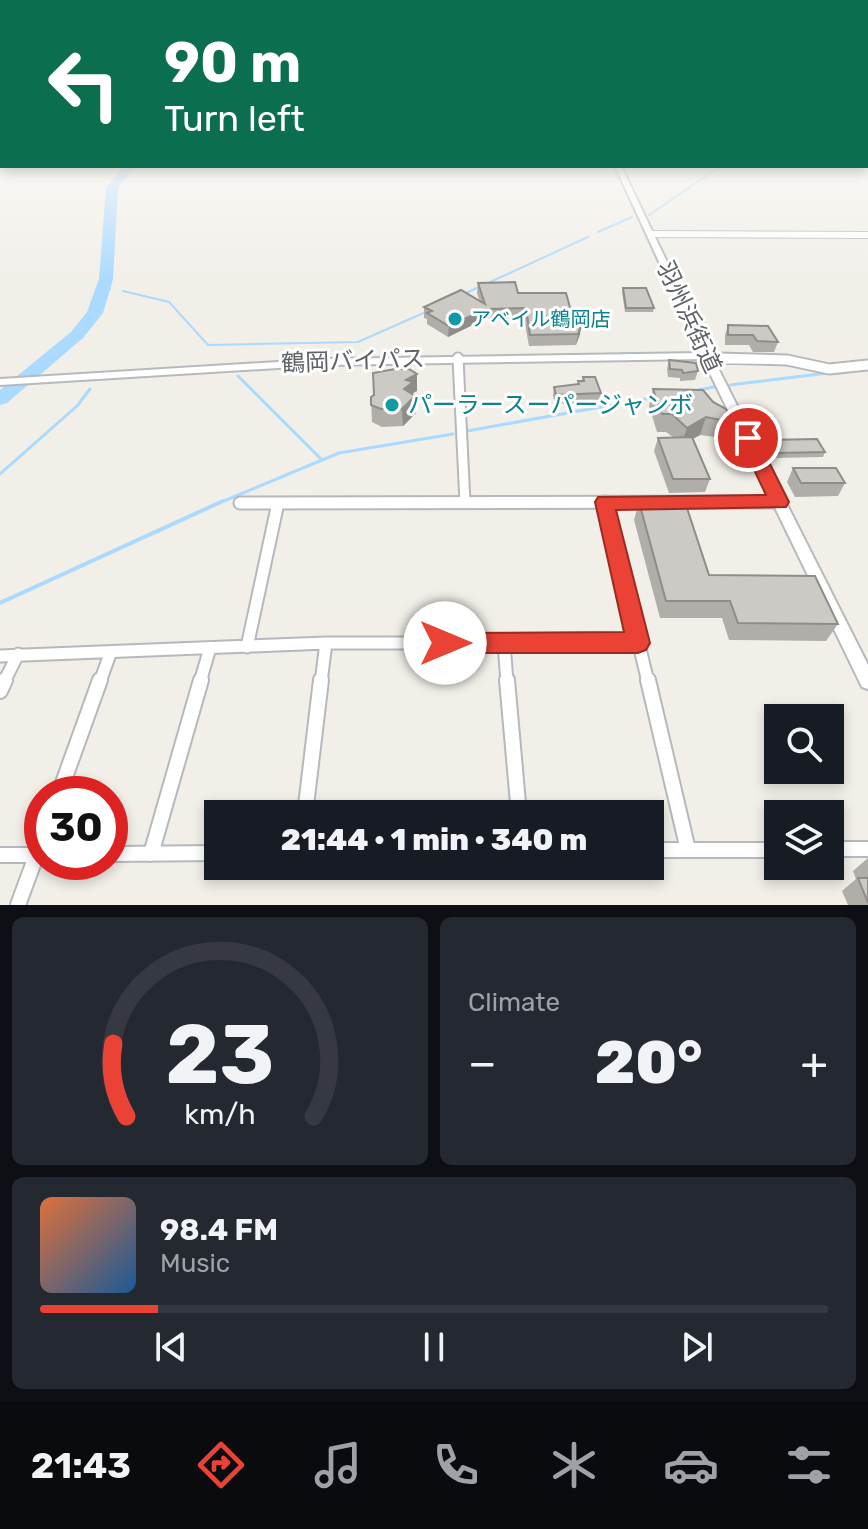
<!DOCTYPE html>
<meta charset="utf-8">
<style>
:root{--surface:#171b24;--page:#242831;--text:#f1f3f6;--muted:#9ea1a6;--line:#363941;--accent:#ea4335}
body{margin:0;font-family:Rubik,"Noto Sans JP",sans-serif;background:var(--page);color:var(--text);height:100vh;display:flex;flex-direction:column;font-size:30px;white-space:nowrap}
*{box-sizing:border-box;margin:0}
p{font-size:26px;color:var(--muted)}
.icon{flex:none;width:44px;height:44px;fill:none;stroke:currentColor;stroke-width:2;stroke-linecap:round;stroke-linejoin:round}
.map{position:relative;height:905px;overflow:hidden}
.details{display:flex;flex-direction:column;gap:12px;padding:12px;background:#0d0f14;flex:1}
.details>*{flex:none}
.top-card{position:absolute;left:0px;top:0px;width:868px;height:168px;box-shadow:0 4px 12px #0003;background:#0b6e4f;color:#fff;overflow:hidden}
.tools{position:absolute;left:764px;top:704px;display:grid;gap:16px}
.tools a{display:grid;place-items:center;width:80px;height:80px;border-radius:0px;background:var(--surface);box-shadow:0 4px 12px #0003;font-size:40px}
.speed{position:absolute;left:24px;top:776px;display:flex;gap:16px;font-size:40px;font-weight:700;text-align:center}
.speed>*{display:grid;place-content:center;width:104px;height:104px;border-radius:50%;background:var(--surface);box-shadow:0 4px 12px #0003;line-height:1}
.speed .limit{border:12px solid #d22;background:#fff;color:#111}
.pin{position:absolute;display:grid;place-items:center;width:68px;height:68px;color:#fff;margin:-34px;border:4px solid #fff;border-radius:50%;box-shadow:0 2px 8px #0007}
.me{position:absolute;width:88px;margin:-44px;rotate:90deg;stroke-linejoin:round;filter:drop-shadow(0 0 6px #0008)}
.turn{display:flex;align-items:center;gap:28px;height:168px;padding:0 32px;font-size:36px}
.turn .icon{width:104px;height:104px;stroke-width:2.5}
.turn b{display:block;font-size:56px;line-height:68px}
.big{font-size:60px;font-weight:800;line-height:1.1}
.details .card{flex:1;display:flex;flex-direction:column;justify-content:center;gap:12px;min-width:0;padding:0 28px;border-radius:12px;background:var(--page)}
.details .dial{align-items:center;gap:0}
.dial svg{height:208px;overflow:visible;fill:none;stroke:var(--line);stroke-width:7;stroke-linecap:round;text-anchor:middle}
.dial text{fill:var(--text);stroke:none}
.song{display:flex;align-items:center;gap:24px}
.cover{width:96px;height:96px;border-radius:12px;background:linear-gradient(135deg,hsl(20 70% 55%),hsl(210 70% 35%))}
.played{height:8px;border-radius:4px;background:linear-gradient(90deg,var(--accent) 15%,var(--line) 15%)}
.keys{display:flex;justify-content:space-around;direction:ltr}
.heat{display:flex;justify-content:space-between;align-items:center;font-size:44px;direction:ltr}
.details .tiles{flex:1;display:grid;gap:12px;grid-template-columns:1fr 1fr}
.card:last-child{grid-column:span 2}
.trip{position:absolute;left:204px;top:800px;width:460px;height:80px;border-radius:0px;background:var(--surface);box-shadow:0 4px 12px #0003;font-weight:800;line-height:80px;text-align:center}
.menu{display:flex;height:128px;justify-content:space-around;align-items:center;background:#090b0e;color:var(--muted)}
.menu .icon{width:56px;height:56px}
.menu .selected{color:var(--accent)}
.menu b{font-size:36px;color:var(--text)}
.map>svg:first-child{display:block}
</style>
<div class="map">
<svg width="868" height="905" viewBox="0 0 868 905">
<rect width="100%" height="100%" fill="#f1efe8"/>
<g fill="none" stroke-linecap="round" stroke-linejoin="round">
<path stroke="#aadaff" stroke-width="2" d="M 649,215 L 721,166
M 598,232 L 632,217
M 486,284 L 588,237
M 104,287 L 110,289
M 123,291 L 169,302 L 208,345 L 358,342 L 428,311
M 464,294 L 479,287"/>
<path stroke="#aadaff" stroke-width="3" d="M 238,376 L 322,460
M 730,385 L 828,373
M 698,390 L 714,387
M 467,431 L 651,398
M 0,474 L 77,406 L 90,389
M 219,503 L 339,453 L 453,434"/>
<path stroke="#aadaff" stroke-width="4" d="M 0,603 L 223,501"/>
<path fill="#aadaff" fill-rule="evenodd" d="M 124,166 L 136,166 L 118,188 L 113,279 L 103,313 L 83,338 L 7,403 L 0,405 L 0,390 L 71,332 L 87,312 L 99,279 L 106,188 Z"/>
<g stroke="#b5b8bc" stroke-width="8">
<path id="street-far4" d="M 651,234 L 868,235"/>
</g>
<g stroke="#b5b8bc" stroke-width="10">
<path id="street-far3" d="M 707,356 L 725,360 L 788,360
M 458,357 L 458,360"/>
</g>
<g stroke="#b5b8bc" stroke-width="13">
<path id="street-far2" d="M 458,358 L 465,503
M 717,358 L 787,360 L 829,369 L 868,365
M 240,503 L 779,502"/>
</g>
<g stroke="#b5b8bc" stroke-width="15">
<path id="street-far1" d="M 605,502 L 648,682
M 240,503 L 779,502
M 504,643 L 507,682
M 247,647 L 278,503
M 0,656 L 326,643 L 638,643
M 4,682 L 18,654
M 100,682 L 110,654
M 200,682 L 210,648
M 321,682 L 326,643"/>
</g>
<g stroke="#b5b8bc" stroke-width="18">
<path id="street" d="M 507,680 L 519,814
M 648,680 L 688,850
M 0,691 L 5,680
M 59,794 L 100,680
M 305,814 L 321,680
M 830,849 L 868,849
M 650,850 L 778,850
M 110,854 L 218,853
M 151,854 L 201,680
M 0,855 L 39,855
M 18,905 L 42,840"/>
</g>
<g stroke="#b6babf" stroke-width="4">
<path id="secondary" d="M 615,166 L 621,166 L 712,356 L 868,665 L 868,689 L 862,687 L 703,359 L 326,365 L 0,385 L 0,379 L 326,359 L 701,353 Z"/>
</g>
<use href="#street-far4" stroke="#fff" stroke-width="6"/>
<use href="#street-far3" stroke="#fff" stroke-width="7"/>
<use href="#street-far2" stroke="#fff" stroke-width="9"/>
<use href="#street-far1" stroke="#fff" stroke-width="11"/>
<use href="#street" stroke="#fff" stroke-width="14"/>
<use href="#secondary" fill="#fff" fill-rule="evenodd"/>
</g>
<path fill="#afaea9" d="M 478,283 L 518,293 L 573,318 L 580,334 L 576,345 L 529,346 L 524,319 L 485,319 L 448,337 L 427,324 L 427,319 L 424,318 L 424,307 L 480,302 L 477,293 Z
M 623,288 L 654,308 L 653,312 L 625,312 L 622,292 Z
M 728,325 L 778,342 L 774,352 L 753,352 L 749,345 L 725,345 L 725,335 Z
M 669,360 L 698,371 L 695,380 L 680,381 L 680,378 L 668,377 L 667,369 Z
M 583,377 L 601,393 L 599,402 L 555,404 L 553,396 L 554,387 L 578,384 L 578,381 L 582,381 Z
M 653,389 L 713,402 L 726,409 L 723,431 L 715,437 L 700,435 L 693,439 L 710,479 L 705,492 L 669,493 L 654,451 L 658,438 L 673,437 L 666,432 L 657,432 L 649,406 Z
M 417,391 L 413,393 L 416,413 L 403,426 L 382,427 L 372,422 L 371,397 L 374,395 Z
M 768,440 L 825,452 L 823,457 L 774,458 L 766,444 Z
M 793,468 L 845,483 L 838,496 L 795,497 L 787,482 Z
M 639,502 L 709,575 L 838,624 L 826,641 L 729,640 L 722,618 L 660,618 L 634,520 Z
M 868,858 L 868,905 L 848,905 L 842,891 L 856,879 L 853,871 Z"/>
<path fill="#8f8d8a" d="M 486,309 L 485,319 L 448,337 L 449,326 Z
M 582,323 L 580,334 L 576,345 L 578,334 Z
M 417,374 L 417,391 L 413,393 L 413,398 L 415,396 L 416,413 L 403,426 L 402,409 L 406,380 Z
M 729,414 L 723,431 L 715,437 L 721,420 Z
M 706,417 L 700,435 L 681,445 L 687,428 Z"/>
<path fill="#cccac5" stroke="#8f8d8a" stroke-width="2" d="M 515,282 L 518,293 L 566,293 L 573,318 L 579,318 L 582,323 L 578,334 L 530,335 L 526,308 L 486,309 L 449,326 L 427,313 L 432,311 L 424,307 L 461,290 L 485,304 L 478,283 Z
M 623,288 L 646,288 L 654,308 L 626,308 Z
M 728,325 L 768,326 L 778,342 L 757,341 L 753,335 L 728,335 Z
M 669,360 L 696,363 L 698,371 L 683,373 L 682,370 L 670,369 Z
M 395,369 L 409,369 L 417,374 L 406,380 L 413,382 L 404,389 L 415,396 L 402,409 L 381,409 L 371,405 L 371,397 L 374,395 L 373,373 Z
M 583,377 L 595,377 L 601,393 L 556,395 L 554,387 L 579,384 L 578,381 L 584,381 Z
M 653,389 L 703,390 L 713,402 L 726,409 L 729,414 L 721,420 L 706,417 L 687,428 L 672,414 L 662,414 Z
M 692,437 L 710,479 L 673,479 L 658,438 Z
M 817,439 L 825,452 L 776,453 L 768,440 Z
M 793,468 L 836,468 L 845,483 L 801,483 Z
M 639,502 L 685,502 L 709,575 L 815,576 L 838,624 L 738,623 L 730,601 L 666,601 Z
M 858,878 L 868,878 L 868,903 Z"/>
<linearGradient id="sky" x2="0" y2="1"><stop stop-color="#8fc3f1"/><stop offset="0.55" stop-color="#f9f8f5"/><stop offset="1" stop-color="#f9f8f5" stop-opacity="0"/></linearGradient>
<rect width="868" height="280" fill="url(#sky)"/>
<path fill="#ea4335" stroke="#982c22" stroke-width="2" d="M 748,432 L 757,438 L 789,502 L 786,507 L 616,510 L 650,643 L 646,650 L 638,653 L 445,653 L 437,650 L 433,643 L 437,636 L 445,633 L 624,632 L 595,502 L 598,497 L 766,495 L 739,438 Z"/>
<g fill="#0f9aa8" stroke="#fff" stroke-width="3">
<circle cx="455" cy="319" r="8"/>
<circle cx="392" cy="405" r="8"/>
</g>
<g text-anchor="middle" stroke-width="6" stroke-linejoin="round" paint-order="stroke">
<g font-size="20" fill="#0d838f" stroke="#fff" text-anchor="start">
<text x="471" y="326">アベイル鶴岡店</text>
</g>
<g font-size="24" fill="#5f6368" stroke="#fff">
<text transform="translate(689 317) rotate(65)" y="8">羽州浜街道</text>
<text transform="translate(353 361) rotate(-2)" y="8">鶴岡バイパス</text>
</g>
<g font-size="24" fill="#0d838f" stroke="#fff" text-anchor="start">
<text x="408" y="413">パーラースーパージャンボ</text>
</g>
</g>
</svg>
<div class="tools">
<a><svg class="icon" aria-label="search" viewBox="0 0 24 24"><circle cx="10" cy="10" r="6"/><path d="M15 15l6 6"/></svg></a>
<a><svg class="icon" aria-label="layers" viewBox="0 0 24 24"><path d="M12 4l9 5-9 5-9-5zM3 14l9 5 9-5"/></svg></a>
</div>
<div class="speed"><div class="limit">30</div></div>
<div class="pin" style="left:748px;top:438px;background:#d93025"><svg class="icon" aria-label="arrive" viewBox="0 0 24 24"><path d="M6 21V4h12l-3 4 3 4H6"/></svg></div>
<svg class="me" style="left:445px;top:643px" viewBox="-20 -20 40 40"><circle r="19" fill="#fff"/><path d="M0-13L10 11 0 6-10 11z" fill="#ea4335"/></svg>
<div class="trip">21:44 · 1 min · 340 m</div>
<div class="top-card">
<div class="turn"><svg class="icon" aria-label="left" viewBox="0 0 24 24"><path d="M17 20v-9H6M10 6l-5 5 5 5"/></svg><div><b>90 m</b>Turn left</div></div>
</div>
</div>
<section class="details">
<div class="tiles">
<div class="card dial"><svg viewBox="0 0 100 80">
<path d="M14 69A42 42 0 1 1 86 69"/>
<path d="M14 69A42 42 0 0 1 9 41" stroke="#ea4335"/>
<text x="50" y="56" font-size="32" font-weight="700">23</text>
<text x="50" y="72" font-size="11">km/h</text>
</svg></div>
<div class="card"><p>Climate</p>
<div class="heat"><a>−</a><b class="big">20°</b><a>+</a></div>
</div>
<div class="card">
<div class="song"><i class="cover"></i><div><b>98.4 FM</b><p>Music</p></div></div>
<div class="played"></div>
<div class="keys"><svg class="icon" aria-label="previous" viewBox="0 0 24 24"><path d="M18 5L8 12l10 7zM5 5v14"/></svg><svg class="icon" aria-label="pause" viewBox="0 0 24 24"><path d="M8 5v14M16 5v14"/></svg><svg class="icon" aria-label="next" viewBox="0 0 24 24"><path d="M6 5l10 7-10 7zM19 5v14"/></svg></div>
</div>
</div>
</section>
<nav class="menu">
<b>21:43</b>
<svg class="icon selected" aria-label="directions" viewBox="0 0 24 24"><path d="M12 3l9 9-9 9-9-9zM9 14v-3h6M13 9l2 2-2 2"/></svg>
<svg class="icon" aria-label="music" viewBox="0 0 24 24"><path d="M9 18V5l10-2v13"/><circle cx="6" cy="18" r="3"/><circle cx="16" cy="16" r="3"/></svg>
<svg class="icon" aria-label="phone" viewBox="0 0 24 24"><path d="M5 4h4l2 5-3 2q2 4 5 5l2-3 5 2v4C11 20 4 13 5 4z"/></svg>
<svg class="icon" aria-label="climate" viewBox="0 0 24 24"><path d="M12 3v18M4 7l16 10M4 17L20 7"/></svg>
<svg class="icon" aria-label="car" viewBox="0 0 24 24"><path d="M5 17H2v-5l4-1 3-4h7l3 4 3 1v5h-3M9 17h6M6 11h13"/><circle cx="7" cy="17" r="2"/><circle cx="17" cy="17" r="2"/></svg>
<svg class="icon" aria-label="filters" viewBox="0 0 24 24"><path d="M4 7h16M4 17h16"/><circle cx="9" cy="7" r="2"/><circle cx="15" cy="17" r="2"/></svg>
</nav>
